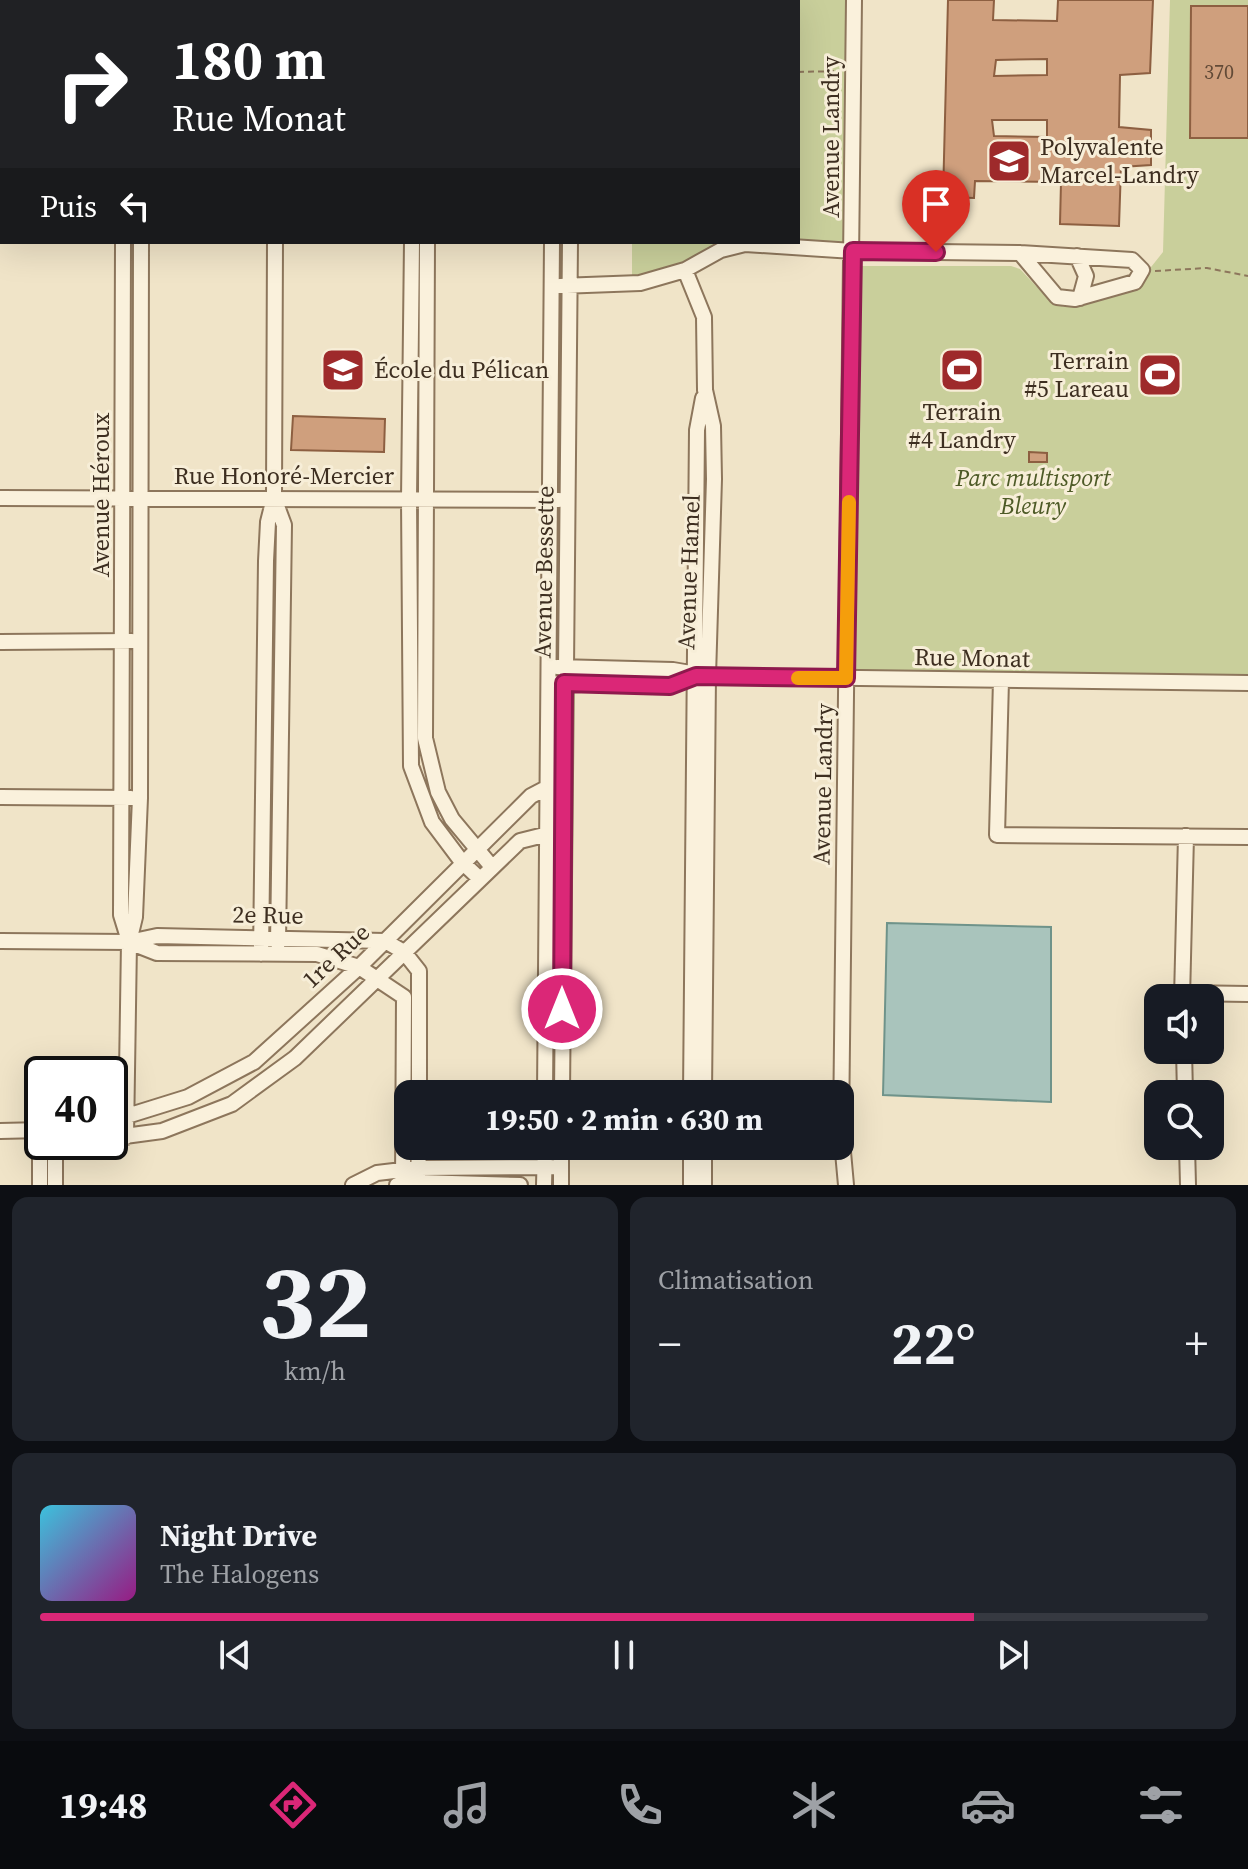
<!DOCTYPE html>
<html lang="fr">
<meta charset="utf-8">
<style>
:root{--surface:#171b24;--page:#20242c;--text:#f1f3f6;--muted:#9ea1a6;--line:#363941;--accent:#db2777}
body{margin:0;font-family:"Source Serif 4",serif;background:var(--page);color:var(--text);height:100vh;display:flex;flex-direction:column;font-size:30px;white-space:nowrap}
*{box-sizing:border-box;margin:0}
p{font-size:26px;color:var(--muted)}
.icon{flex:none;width:44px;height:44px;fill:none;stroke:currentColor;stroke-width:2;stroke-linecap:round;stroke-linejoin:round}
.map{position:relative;height:1185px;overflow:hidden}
.side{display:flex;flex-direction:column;gap:12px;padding:12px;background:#0d0f14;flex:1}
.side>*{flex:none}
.banner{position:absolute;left:0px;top:0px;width:800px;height:244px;box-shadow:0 8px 32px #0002;background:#202124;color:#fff;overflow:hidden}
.tools{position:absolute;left:1144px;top:984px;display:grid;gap:16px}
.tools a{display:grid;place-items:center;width:80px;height:80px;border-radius:16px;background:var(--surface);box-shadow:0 8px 32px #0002;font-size:40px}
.speed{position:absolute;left:24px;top:1056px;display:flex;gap:16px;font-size:40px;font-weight:700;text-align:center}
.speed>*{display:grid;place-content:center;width:104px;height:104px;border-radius:50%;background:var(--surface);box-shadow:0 8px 32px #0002;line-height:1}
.speed .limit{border:4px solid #111;border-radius:12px;background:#fff;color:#111}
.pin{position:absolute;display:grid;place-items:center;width:68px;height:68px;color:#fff;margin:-82px -34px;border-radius:50% 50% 50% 0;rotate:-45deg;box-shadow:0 0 8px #0007}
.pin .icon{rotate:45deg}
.me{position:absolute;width:88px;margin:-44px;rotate:0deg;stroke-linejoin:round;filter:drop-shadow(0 0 6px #0008)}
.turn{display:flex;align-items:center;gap:28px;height:168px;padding:0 40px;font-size:36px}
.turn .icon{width:104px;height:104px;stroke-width:2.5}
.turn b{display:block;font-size:56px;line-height:68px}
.then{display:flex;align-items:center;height:76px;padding:0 40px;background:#0003;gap:16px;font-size:30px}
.big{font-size:60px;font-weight:700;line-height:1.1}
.side .card{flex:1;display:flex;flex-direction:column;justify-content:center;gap:12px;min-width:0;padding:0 28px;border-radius:16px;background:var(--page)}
.side .dial{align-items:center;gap:0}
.dial b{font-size:104px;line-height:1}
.song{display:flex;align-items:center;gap:24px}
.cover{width:96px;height:96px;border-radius:12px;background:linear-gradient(135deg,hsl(190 70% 55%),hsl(310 70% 35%))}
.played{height:8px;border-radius:4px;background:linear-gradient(90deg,var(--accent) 80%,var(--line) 80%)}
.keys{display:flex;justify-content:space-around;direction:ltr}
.heat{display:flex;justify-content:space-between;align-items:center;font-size:44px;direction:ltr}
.side .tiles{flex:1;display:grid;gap:12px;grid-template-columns:1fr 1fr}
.card:last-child{grid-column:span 2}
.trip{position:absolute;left:394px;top:1080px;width:460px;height:80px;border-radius:16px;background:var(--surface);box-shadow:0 8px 32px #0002;font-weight:700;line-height:80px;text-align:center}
.tabs{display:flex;height:128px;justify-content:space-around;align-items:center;background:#090b0e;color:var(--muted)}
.tabs .icon{width:56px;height:56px}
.tabs .selected{color:var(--accent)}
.tabs b{font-size:36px;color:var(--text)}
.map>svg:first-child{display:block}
</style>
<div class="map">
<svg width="1248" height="1185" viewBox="0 0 1248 1185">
<rect width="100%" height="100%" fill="#f0e4c8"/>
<path fill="#c9cf9b" d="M 573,0 L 853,0 L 847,243 L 748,243 L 632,287 L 632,242 L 798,242 L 798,2 Z
M 1170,0 L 1248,0 L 1248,680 L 845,677 L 847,266 L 1011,266 L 1020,269 L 1050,301 L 1064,307 L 1132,291 L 1163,252 Z"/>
<path fill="#a9c4bc" stroke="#6f938a" stroke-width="2" d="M 887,923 L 1051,927 L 1051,1102 L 883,1095 Z"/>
<path fill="#cf9f7d" stroke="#8d5f41" stroke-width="2" fill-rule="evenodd" d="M 948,0 L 994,0 L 993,20 L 1057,21 L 1058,0 L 1153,0 L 1150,73 L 1120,75 L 1119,127 L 1151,130 L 1151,165 L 1121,167 L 1119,226 L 1060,224 L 1061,182 L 975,181 L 974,198 L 943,197 ZM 1047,59 L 1047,75 L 994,76 L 996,60 ZM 992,120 L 1047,120 L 1047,137 L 994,136 Z
M 1191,6 L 1248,6 L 1248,138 L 1190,138 Z
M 293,416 L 385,419 L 384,452 L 291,450 Z
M 1029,452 L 1047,453 L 1047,462 L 1029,462 Z"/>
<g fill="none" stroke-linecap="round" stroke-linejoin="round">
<g stroke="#8d765c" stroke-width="18">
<path id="minor" d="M 601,0 L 601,2
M 123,2 L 123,0
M 141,2 L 141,0
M 277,2 L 277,0
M 410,2 L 410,0
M 427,2 L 427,0
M 554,2 L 554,0
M 570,2 L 570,0
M 0,46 L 2,46
M 0,62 L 2,62
M 123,242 L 121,915 L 129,941
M 412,242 L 409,499 L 411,766 L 432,822 L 462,862 L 480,879
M 427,242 L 425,738 L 438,792 L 452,819 L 492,867
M 1077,256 L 1086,276 L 1080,298
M 685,270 L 704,317 L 705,390 L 713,426 L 714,479 L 708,676 L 704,1094
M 560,286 L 640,283 L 685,270 L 721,250 L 745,244 L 853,251 L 1020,253 L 1132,260 L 1142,270 L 1135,282 L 1075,299 L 1057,297 L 1020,253
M 0,498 L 559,500
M 274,498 L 284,525 L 278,943
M 0,642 L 132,641
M 557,667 L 673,670 L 708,676 L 1248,683
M 1001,680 L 997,835 L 1248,837
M 558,683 L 670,686 L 695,676
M 0,797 L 131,798
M 0,941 L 129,942 L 157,936 L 385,941 L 404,952 L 419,971 L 419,1094
M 129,942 L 157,953 L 317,954 L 359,967 L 404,997 L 403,1185
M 261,954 L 266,561 L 268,522 L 274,498 L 275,242
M 1182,993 L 1248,994
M 1182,998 L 1186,836
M 1184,1050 L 1185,1094
M 545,1094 L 552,242
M 562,1094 L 570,242
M 691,1094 L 697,430 L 703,398
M 110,1117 L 127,1116 L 188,1097 L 254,1062 L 359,967 L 531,796 L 552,785
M 0,1131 L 42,1130
M 126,1137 L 129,942 L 135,917 L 140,798 L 141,242
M 110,1138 L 162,1131 L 232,1104 L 295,1058 L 520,841 L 552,833
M 55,1142 L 55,1185
M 704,1146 L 704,1185
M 1187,1146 L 1188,1185
M 418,1177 L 419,1146
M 40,1185 L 40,1131
M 353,1185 L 377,1173 L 419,1168 L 561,1167
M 397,1185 L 418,1182 L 520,1185
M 544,1185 L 545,1146
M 561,1185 L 561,1146
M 691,1185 L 691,1146
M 846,1185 L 841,1130 L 854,0"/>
</g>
<path stroke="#8d765c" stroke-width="2" stroke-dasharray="6 4" stroke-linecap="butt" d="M 798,72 L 840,71
M 1155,271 L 1207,268 L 1248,276"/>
<use href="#minor" stroke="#faf1dc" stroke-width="14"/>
</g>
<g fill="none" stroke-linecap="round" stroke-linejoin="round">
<g stroke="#8e194d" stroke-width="20">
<path id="route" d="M 562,1009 L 564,683 L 670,686 L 696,676 L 846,678 L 853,251 L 936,252"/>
</g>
<use href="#route" stroke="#db2777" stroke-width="14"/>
<path stroke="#f59e0b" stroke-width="14" d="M 798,678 L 846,678 L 849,502"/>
</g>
<defs>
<g id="school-square" transform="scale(2.3)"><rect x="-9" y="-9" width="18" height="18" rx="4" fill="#9e2a2b" stroke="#f7eed8"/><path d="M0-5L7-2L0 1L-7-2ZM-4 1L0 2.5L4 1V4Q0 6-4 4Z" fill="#fff"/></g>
<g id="stadium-square" transform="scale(2.3)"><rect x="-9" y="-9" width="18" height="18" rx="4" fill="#9e2a2b" stroke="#f7eed8"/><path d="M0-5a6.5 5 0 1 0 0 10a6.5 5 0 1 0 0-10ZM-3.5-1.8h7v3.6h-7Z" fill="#fff"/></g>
</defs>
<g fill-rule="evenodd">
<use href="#school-square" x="1009" y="161"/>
<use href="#school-square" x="343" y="370"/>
<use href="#stadium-square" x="962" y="370"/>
<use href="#stadium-square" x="1160" y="375"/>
</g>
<g text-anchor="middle" stroke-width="6" stroke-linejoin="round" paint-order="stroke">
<g font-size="20" fill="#624a37">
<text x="1219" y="79">370</text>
</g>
<g font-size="24" fill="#3d2e20" stroke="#f7eed8">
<text transform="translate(831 137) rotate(-90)" y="8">Avenue Landry</text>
<text x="284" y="484">Rue Honoré-Mercier</text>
<text transform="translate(101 495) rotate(-90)" y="8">Avenue Héroux</text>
<text transform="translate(544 572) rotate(-89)" y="8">Avenue Bessette</text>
<text transform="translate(689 572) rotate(-88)" y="8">Avenue Hamel</text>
<text transform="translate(972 658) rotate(1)" y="8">Rue Monat</text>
<text transform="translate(823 784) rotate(-89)" y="8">Avenue Landry</text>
<text transform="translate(268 915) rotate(1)" y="8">2e Rue</text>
<text transform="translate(336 956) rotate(-43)" y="8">1re Rue</text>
</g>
<g font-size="24" fill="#3d2e20" stroke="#f7eed8" text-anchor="start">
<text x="1040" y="155">Polyvalente<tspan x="1040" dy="28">Marcel-Landry</tspan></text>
<text x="1129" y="369" text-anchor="end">Terrain<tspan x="1129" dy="28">#5 Lareau</tspan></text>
<text x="374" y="378">École du Pélican</text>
<text x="962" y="420" text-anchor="middle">Terrain<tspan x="962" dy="28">#4 Landry</tspan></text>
</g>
<g font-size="24" font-style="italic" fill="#4d5a26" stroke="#f7eed8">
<text x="1033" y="486">Parc multisport<tspan x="1033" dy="28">Bleury</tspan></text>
</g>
</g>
</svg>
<div class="tools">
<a><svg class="icon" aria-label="sound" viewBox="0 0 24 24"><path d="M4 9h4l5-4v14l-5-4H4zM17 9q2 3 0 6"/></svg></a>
<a><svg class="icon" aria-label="search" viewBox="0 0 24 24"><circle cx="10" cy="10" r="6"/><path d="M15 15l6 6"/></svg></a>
</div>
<div class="speed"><div class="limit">40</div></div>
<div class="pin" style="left:936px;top:252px;background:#d93025"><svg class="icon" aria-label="arrive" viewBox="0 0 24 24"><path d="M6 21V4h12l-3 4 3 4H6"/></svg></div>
<svg class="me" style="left:562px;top:1009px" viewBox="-20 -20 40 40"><circle r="17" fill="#db2777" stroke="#fff" stroke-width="3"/><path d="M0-11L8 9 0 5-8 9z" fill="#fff"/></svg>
<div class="trip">19:50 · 2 min · 630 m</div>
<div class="banner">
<div class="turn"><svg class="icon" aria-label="right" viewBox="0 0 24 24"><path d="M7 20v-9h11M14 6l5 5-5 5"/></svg><div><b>180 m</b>Rue Monat</div></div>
<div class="then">Puis<svg class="icon" aria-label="left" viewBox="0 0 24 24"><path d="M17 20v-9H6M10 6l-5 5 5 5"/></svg></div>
</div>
</div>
<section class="side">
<div class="tiles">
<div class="card dial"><b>32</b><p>km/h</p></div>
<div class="card"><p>Climatisation</p>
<div class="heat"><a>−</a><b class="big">22°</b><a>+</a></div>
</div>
<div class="card">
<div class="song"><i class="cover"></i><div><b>Night Drive</b><p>The Halogens</p></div></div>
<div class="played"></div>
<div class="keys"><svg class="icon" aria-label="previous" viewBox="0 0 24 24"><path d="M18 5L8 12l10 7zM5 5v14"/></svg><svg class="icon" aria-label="pause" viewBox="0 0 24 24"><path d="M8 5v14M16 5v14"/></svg><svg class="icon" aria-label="next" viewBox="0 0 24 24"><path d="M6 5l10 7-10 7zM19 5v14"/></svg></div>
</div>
</div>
</section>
<nav class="tabs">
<b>19:48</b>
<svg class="icon selected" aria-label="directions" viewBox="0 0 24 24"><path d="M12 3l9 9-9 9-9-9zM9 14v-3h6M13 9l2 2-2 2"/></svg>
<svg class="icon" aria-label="music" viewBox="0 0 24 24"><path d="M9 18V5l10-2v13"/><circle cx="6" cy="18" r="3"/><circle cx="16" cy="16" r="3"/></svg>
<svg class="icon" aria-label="phone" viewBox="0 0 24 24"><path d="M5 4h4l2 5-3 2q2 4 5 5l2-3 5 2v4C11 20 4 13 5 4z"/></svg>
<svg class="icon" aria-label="climate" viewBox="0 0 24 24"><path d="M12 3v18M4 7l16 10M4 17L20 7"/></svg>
<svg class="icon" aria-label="car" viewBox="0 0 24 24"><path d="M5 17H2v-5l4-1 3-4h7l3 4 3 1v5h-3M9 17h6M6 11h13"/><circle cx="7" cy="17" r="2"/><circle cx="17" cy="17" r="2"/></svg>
<svg class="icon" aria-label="filters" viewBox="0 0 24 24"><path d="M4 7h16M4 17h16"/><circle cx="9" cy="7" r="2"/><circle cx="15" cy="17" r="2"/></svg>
</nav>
